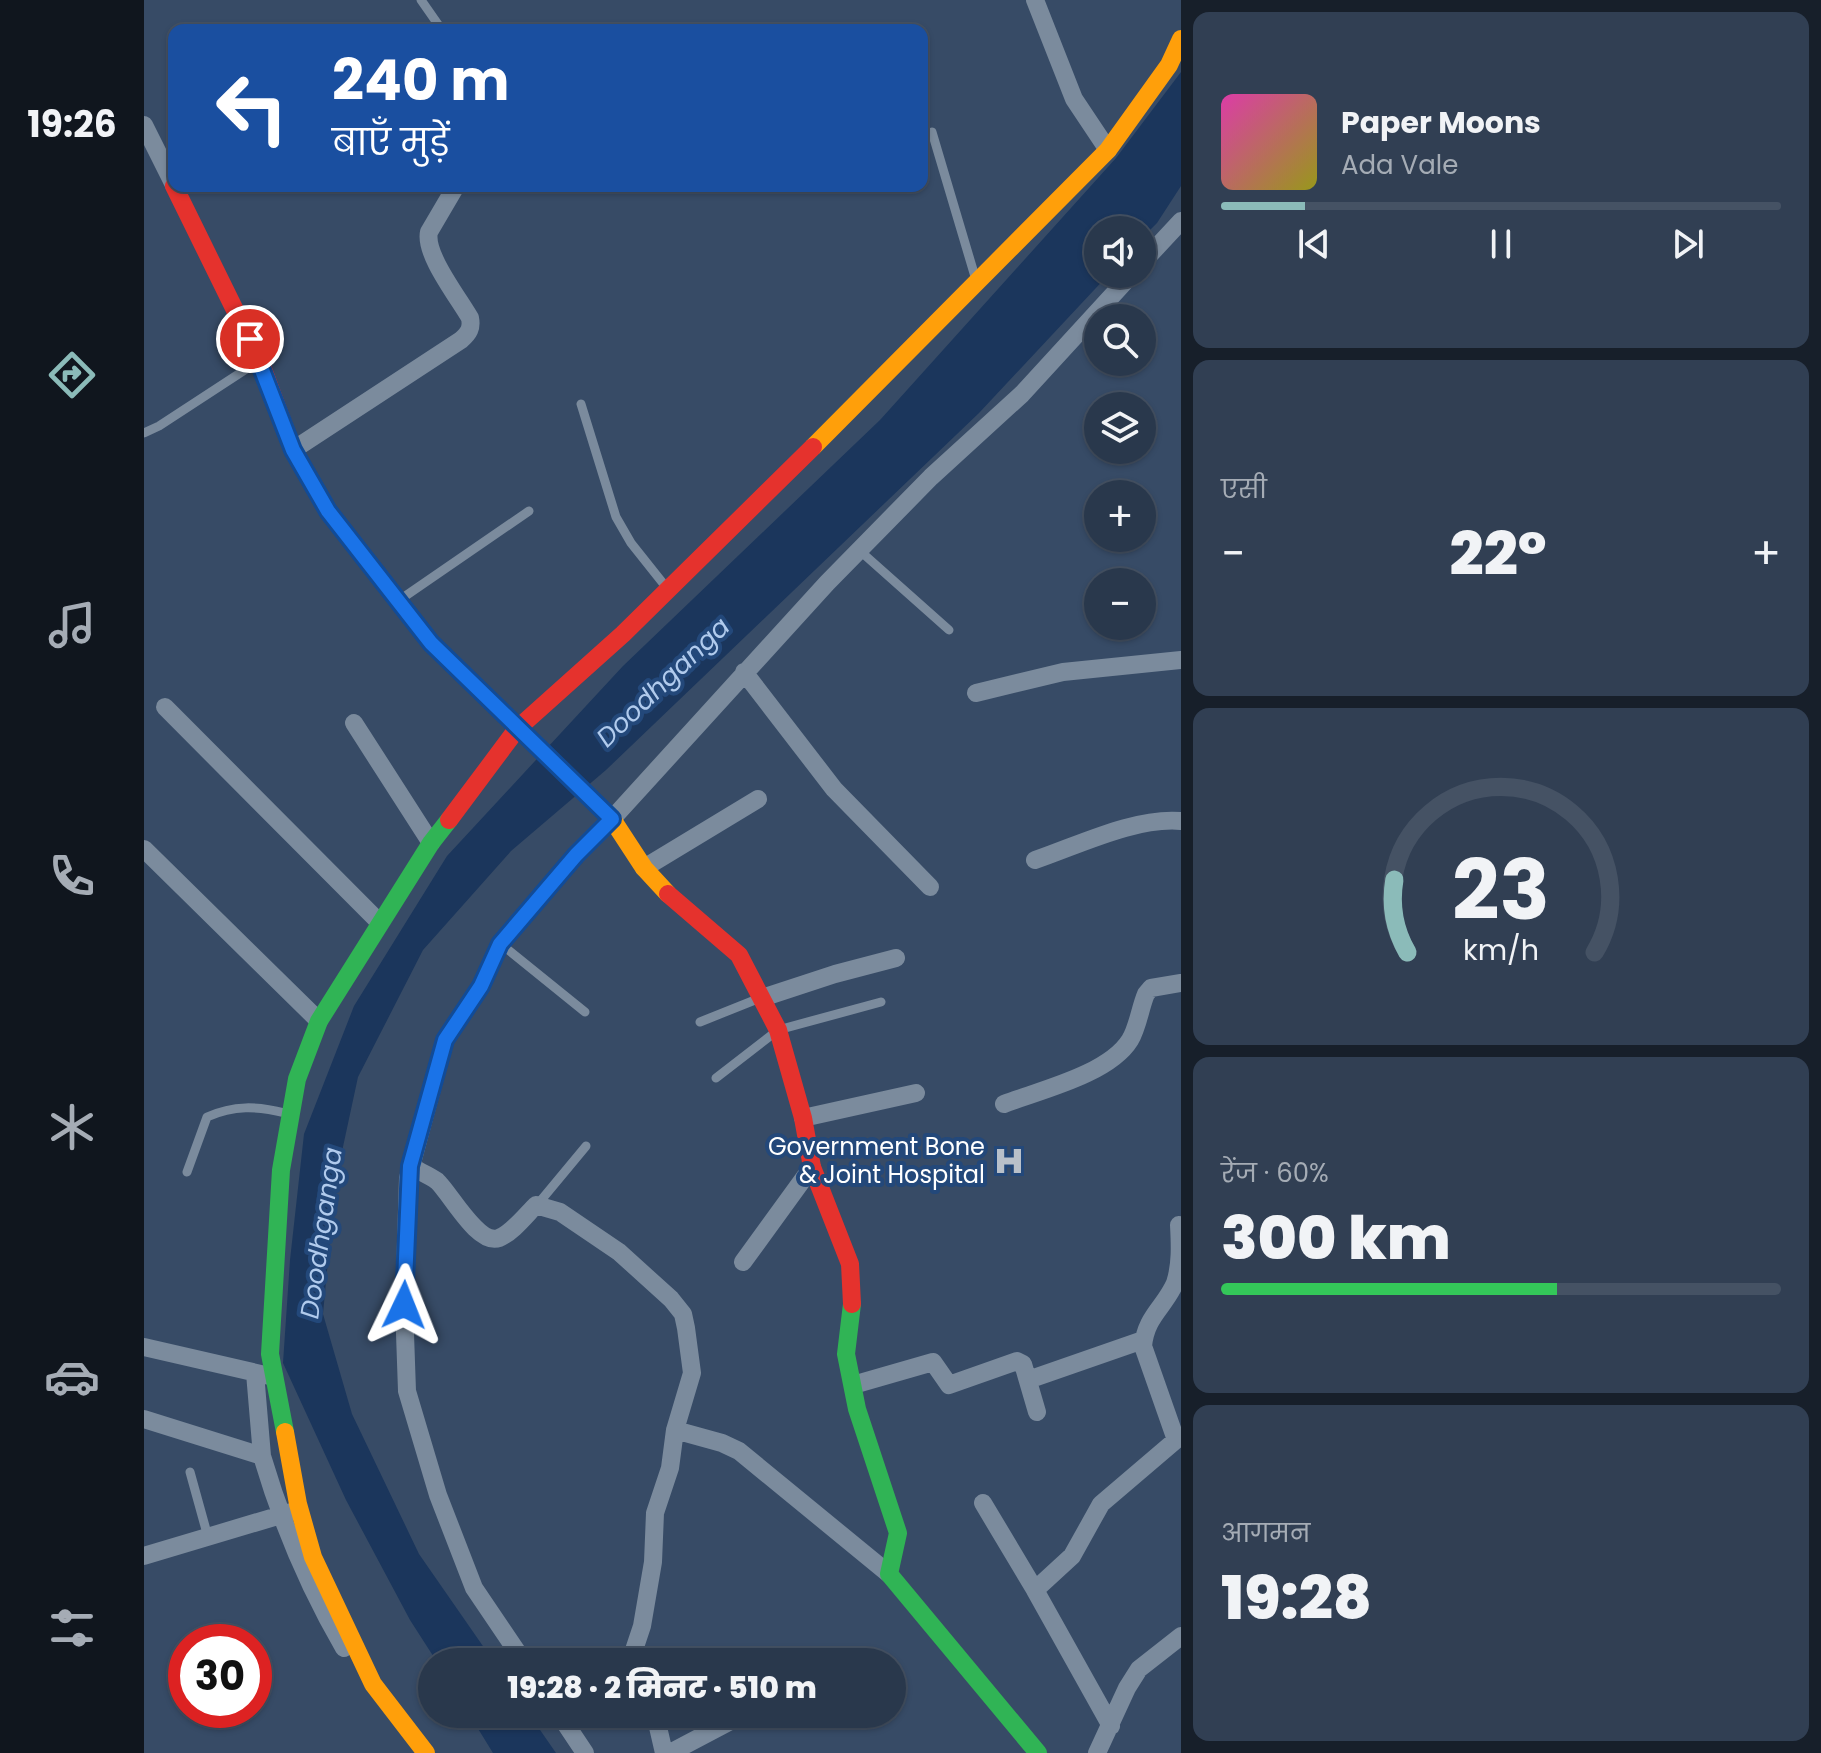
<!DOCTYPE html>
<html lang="hi">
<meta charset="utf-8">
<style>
:root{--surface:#29384c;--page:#313f53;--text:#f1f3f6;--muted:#a5acb5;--line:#455264;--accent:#8bbbb9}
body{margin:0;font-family:Poppins,"Noto Sans Devanagari",sans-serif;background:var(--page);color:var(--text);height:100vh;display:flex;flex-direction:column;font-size:30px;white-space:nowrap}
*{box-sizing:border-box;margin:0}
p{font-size:26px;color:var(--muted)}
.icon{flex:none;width:44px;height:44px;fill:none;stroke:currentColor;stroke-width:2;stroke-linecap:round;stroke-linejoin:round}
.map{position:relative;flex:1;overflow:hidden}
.panel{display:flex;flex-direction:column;gap:12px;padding:12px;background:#171f2a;width:640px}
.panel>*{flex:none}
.hud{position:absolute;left:24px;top:24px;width:760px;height:168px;border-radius:16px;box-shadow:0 2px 6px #0004,0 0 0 2px var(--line);background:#1a4fa0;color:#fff;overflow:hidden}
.fabs{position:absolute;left:940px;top:216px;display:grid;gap:16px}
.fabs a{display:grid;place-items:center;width:72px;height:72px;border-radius:50%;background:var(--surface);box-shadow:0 2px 6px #0004,0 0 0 2px var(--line);font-size:40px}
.speed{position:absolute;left:24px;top:1624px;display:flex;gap:16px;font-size:40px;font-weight:700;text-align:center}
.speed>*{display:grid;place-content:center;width:104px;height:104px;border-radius:50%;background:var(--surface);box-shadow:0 2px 6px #0004,0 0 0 2px var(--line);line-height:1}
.speed .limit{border:12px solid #d22;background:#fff;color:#111}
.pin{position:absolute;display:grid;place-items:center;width:68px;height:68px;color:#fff;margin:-34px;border:4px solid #fff;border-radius:50%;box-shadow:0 2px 8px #0007}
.me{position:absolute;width:88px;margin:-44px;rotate:2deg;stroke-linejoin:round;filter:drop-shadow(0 0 6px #0008)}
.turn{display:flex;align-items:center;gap:28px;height:168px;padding:0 32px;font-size:36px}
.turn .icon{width:104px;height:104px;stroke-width:2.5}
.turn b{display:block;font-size:56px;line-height:68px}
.big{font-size:60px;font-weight:800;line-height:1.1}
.panel .tile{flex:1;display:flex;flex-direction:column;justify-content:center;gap:12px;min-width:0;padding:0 28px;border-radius:16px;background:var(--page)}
.panel .dial{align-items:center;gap:0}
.dial svg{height:208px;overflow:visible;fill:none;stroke:var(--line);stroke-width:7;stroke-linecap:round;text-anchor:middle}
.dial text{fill:var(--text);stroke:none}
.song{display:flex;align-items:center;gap:24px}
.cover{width:96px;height:96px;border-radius:12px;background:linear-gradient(135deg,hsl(320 70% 55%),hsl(60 70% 35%))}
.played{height:8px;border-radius:4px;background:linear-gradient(90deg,var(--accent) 15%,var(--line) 15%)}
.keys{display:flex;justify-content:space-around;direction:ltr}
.heat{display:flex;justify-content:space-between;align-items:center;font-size:44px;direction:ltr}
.charge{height:12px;border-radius:6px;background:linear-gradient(90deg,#34c759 60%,var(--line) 0)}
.trip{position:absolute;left:274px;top:1648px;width:488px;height:80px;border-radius:40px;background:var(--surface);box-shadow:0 2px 6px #0004,0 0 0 2px var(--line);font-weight:800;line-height:80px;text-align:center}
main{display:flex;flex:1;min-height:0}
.tab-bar{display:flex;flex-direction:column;width:144px;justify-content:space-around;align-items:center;background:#10161e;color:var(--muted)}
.tab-bar .icon{width:56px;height:56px}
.tab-bar .current{color:var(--accent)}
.tab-bar b{font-size:36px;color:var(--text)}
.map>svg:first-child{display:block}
</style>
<main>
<nav class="tab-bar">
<b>19:26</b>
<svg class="icon current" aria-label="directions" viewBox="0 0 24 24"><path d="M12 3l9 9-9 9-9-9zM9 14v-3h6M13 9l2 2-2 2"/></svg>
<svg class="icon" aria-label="music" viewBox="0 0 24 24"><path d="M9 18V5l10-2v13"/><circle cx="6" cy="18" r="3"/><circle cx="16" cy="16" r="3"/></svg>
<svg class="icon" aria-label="phone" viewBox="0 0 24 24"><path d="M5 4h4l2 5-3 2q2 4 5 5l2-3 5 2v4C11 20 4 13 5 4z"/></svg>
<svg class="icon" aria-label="climate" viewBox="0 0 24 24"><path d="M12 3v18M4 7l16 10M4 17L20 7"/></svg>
<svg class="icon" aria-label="car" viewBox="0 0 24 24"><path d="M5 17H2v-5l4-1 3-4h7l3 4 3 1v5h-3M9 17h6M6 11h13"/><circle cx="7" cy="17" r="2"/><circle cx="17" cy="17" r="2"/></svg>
<svg class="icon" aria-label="filters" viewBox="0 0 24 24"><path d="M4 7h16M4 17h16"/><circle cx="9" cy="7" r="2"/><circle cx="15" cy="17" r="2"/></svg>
</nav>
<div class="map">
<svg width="1037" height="1753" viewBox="0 0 1037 1753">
<rect width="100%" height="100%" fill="#374b66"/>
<path fill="#1b365c" d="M 1037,72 L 1037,186 L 1013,223 L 998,238 L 998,230 L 954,230 L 954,274 L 965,274 L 835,413 L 462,770 L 367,851 L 279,950 L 214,1077 L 191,1184 L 179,1314 L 208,1414 L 275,1554 L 350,1662 L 293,1662 L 266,1620 L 202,1500 L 139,1363 L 146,1260 L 160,1134 L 210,1006 L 303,856 L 479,666 L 736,420 L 972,158 Z
M 325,1714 L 385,1714 L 412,1753 L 349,1753 Z"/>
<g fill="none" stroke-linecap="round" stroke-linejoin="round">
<path stroke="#7b8b9d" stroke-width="9" d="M 277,0 L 298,30
M 788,132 L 832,280
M 437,404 L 472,517 L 487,543 L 522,587
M 0,433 L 15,426 L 113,362
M 715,550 L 805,630
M 257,599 L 385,511
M 357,944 L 441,1012
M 556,1022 L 616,998
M 572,1078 L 634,1030 L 737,1002
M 43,1172 L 63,1117 C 90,1105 113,1106 141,1113
M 393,1205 L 442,1146
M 46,1472 L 64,1537"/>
<path stroke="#7b8b9d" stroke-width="18" d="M 891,0 L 930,99 L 964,150
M 0,125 L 30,185
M 998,263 L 1037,221
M 149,450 L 317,340 C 325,333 328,328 326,318 C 314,297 280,254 285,232 L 312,186
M 600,672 L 690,789 L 786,887
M 832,693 L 919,672 L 1037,660
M 21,707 L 235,922
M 210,723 L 287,843
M 0,849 L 175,1021
M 891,860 C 935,845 991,817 1037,821
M 500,868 L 614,799
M 618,998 L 691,974 L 752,958
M 860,1104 C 897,1090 965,1074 986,1040 C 994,1027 996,1008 1002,994 L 1007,988 L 1037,983
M 659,1118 L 772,1093
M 266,1166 C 274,1171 285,1175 293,1181 C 307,1194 334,1246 355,1238 C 368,1233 382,1215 392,1205 L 416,1212 L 475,1252 L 527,1299 L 539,1314 L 542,1328 L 548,1373 L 531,1430 L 526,1468 L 511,1513 L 509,1562 L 498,1626 L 486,1662
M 599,1262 L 668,1167
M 0,1347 L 130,1377
M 111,1373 L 118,1456
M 884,1380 L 999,1340
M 709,1385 L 789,1362 L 805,1385 L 873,1361 L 879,1364 L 893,1412
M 0,1419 L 118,1456 C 138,1524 164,1586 200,1648
M 531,1430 L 578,1443 L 595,1451 L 745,1574
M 839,1503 L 891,1590
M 0,1556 L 147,1512
M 380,1662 L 330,1588 L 294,1495 L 263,1391 L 260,1305 L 264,1178 L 301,1040 L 337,986 L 356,944 L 432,855 L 468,819 L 683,583 L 787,477 L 878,394 L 988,274
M 415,1714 L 441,1753
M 511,1714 L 520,1753
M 967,1726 L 891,1590 L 928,1556 L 957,1504 L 1032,1440 L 999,1346 C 1002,1316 1020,1308 1031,1283 C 1037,1265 1036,1244 1035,1225
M 526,1753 L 596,1716
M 953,1753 L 983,1688 L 995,1669 L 1037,1636"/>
<path stroke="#30b455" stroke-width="18" d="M 708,1304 L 702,1354 L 713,1409 L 754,1533 L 745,1574 L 894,1753
M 141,1432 L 126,1354 L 137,1170 L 153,1079 L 175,1021 L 287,843 L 305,820"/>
<path stroke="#ff9f0a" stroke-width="18" d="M 669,447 L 964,150 L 1025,65 L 1037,39
M 245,589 L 287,643 L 468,819 L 500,868 L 524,894
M 141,1432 L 154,1504 L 169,1557 L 229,1684 L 282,1753"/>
<path stroke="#e5322d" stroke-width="18" d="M 30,186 L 116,361 L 149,450 L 184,511 L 245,589
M 305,820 L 373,729 L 479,634 L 669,447
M 524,894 L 595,955 L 634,1030 L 659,1118 L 668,1167 L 706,1264 L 708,1304"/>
</g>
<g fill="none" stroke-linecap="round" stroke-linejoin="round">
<g stroke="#114b97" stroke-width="20">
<path id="route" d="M 106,339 L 149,450 L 184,511 L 287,643 L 468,819 L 432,855 L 356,944 L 337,986 L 301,1040 L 266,1166 L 260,1305"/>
</g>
<use href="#route" stroke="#1a73e8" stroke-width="14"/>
</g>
<defs>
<g id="hospital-bare" transform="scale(2.4)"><path d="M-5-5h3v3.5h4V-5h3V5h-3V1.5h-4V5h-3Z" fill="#b9c0c9" stroke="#23487a" stroke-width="2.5" paint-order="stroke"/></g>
</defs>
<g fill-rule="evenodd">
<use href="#hospital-bare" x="865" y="1161"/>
</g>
<g text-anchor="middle" stroke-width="8" stroke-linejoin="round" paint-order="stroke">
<g font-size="24" fill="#fff" stroke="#23487a" text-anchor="end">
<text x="841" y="1155">Government Bone<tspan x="841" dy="28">&amp; Joint Hospital</tspan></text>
</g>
<g font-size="26" font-style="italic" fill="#b1cbed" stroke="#23487a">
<text transform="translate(519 682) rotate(-44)" y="9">Doodhganga</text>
<text transform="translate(177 1233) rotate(-82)" y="9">Doodhganga</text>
</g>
</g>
</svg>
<div class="fabs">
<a><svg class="icon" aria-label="sound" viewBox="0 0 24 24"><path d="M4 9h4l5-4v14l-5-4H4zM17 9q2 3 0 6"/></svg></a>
<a><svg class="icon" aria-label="search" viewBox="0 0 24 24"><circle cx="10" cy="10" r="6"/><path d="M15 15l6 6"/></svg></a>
<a><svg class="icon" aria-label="layers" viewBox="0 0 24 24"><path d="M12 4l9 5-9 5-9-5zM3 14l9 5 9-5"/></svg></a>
<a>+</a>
<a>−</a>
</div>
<div class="speed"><div class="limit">30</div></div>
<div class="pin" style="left:106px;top:339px;background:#d93025"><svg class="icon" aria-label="arrive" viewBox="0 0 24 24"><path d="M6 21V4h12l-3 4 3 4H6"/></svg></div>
<svg class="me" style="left:260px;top:1305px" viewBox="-20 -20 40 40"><path d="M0-17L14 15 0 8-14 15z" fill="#1a73e8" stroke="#fff" stroke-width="4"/></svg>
<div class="trip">19:28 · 2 मिनट · 510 m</div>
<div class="hud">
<div class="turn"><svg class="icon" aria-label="left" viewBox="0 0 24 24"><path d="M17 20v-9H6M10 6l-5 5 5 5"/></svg><div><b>240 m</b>बाएँ मुड़ें</div></div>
</div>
</div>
<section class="panel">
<div class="tile">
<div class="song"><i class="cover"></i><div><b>Paper Moons</b><p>Ada Vale</p></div></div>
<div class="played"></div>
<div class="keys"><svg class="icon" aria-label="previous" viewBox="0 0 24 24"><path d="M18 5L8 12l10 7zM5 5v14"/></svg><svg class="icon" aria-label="pause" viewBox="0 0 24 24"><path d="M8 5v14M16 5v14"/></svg><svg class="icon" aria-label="next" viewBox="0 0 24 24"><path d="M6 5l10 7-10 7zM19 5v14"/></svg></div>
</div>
<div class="tile"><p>एसी</p>
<div class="heat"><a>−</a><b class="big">22°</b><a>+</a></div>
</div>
<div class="tile dial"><svg viewBox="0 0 100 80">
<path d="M14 69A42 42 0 1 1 86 69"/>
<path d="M14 69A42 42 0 0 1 9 41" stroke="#8bbbb9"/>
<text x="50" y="56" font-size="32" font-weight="700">23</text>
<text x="50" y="72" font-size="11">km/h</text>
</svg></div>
<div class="tile"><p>रेंज · 60%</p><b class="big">300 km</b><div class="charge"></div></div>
<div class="tile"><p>आगमन</p><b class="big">19:28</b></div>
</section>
</main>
